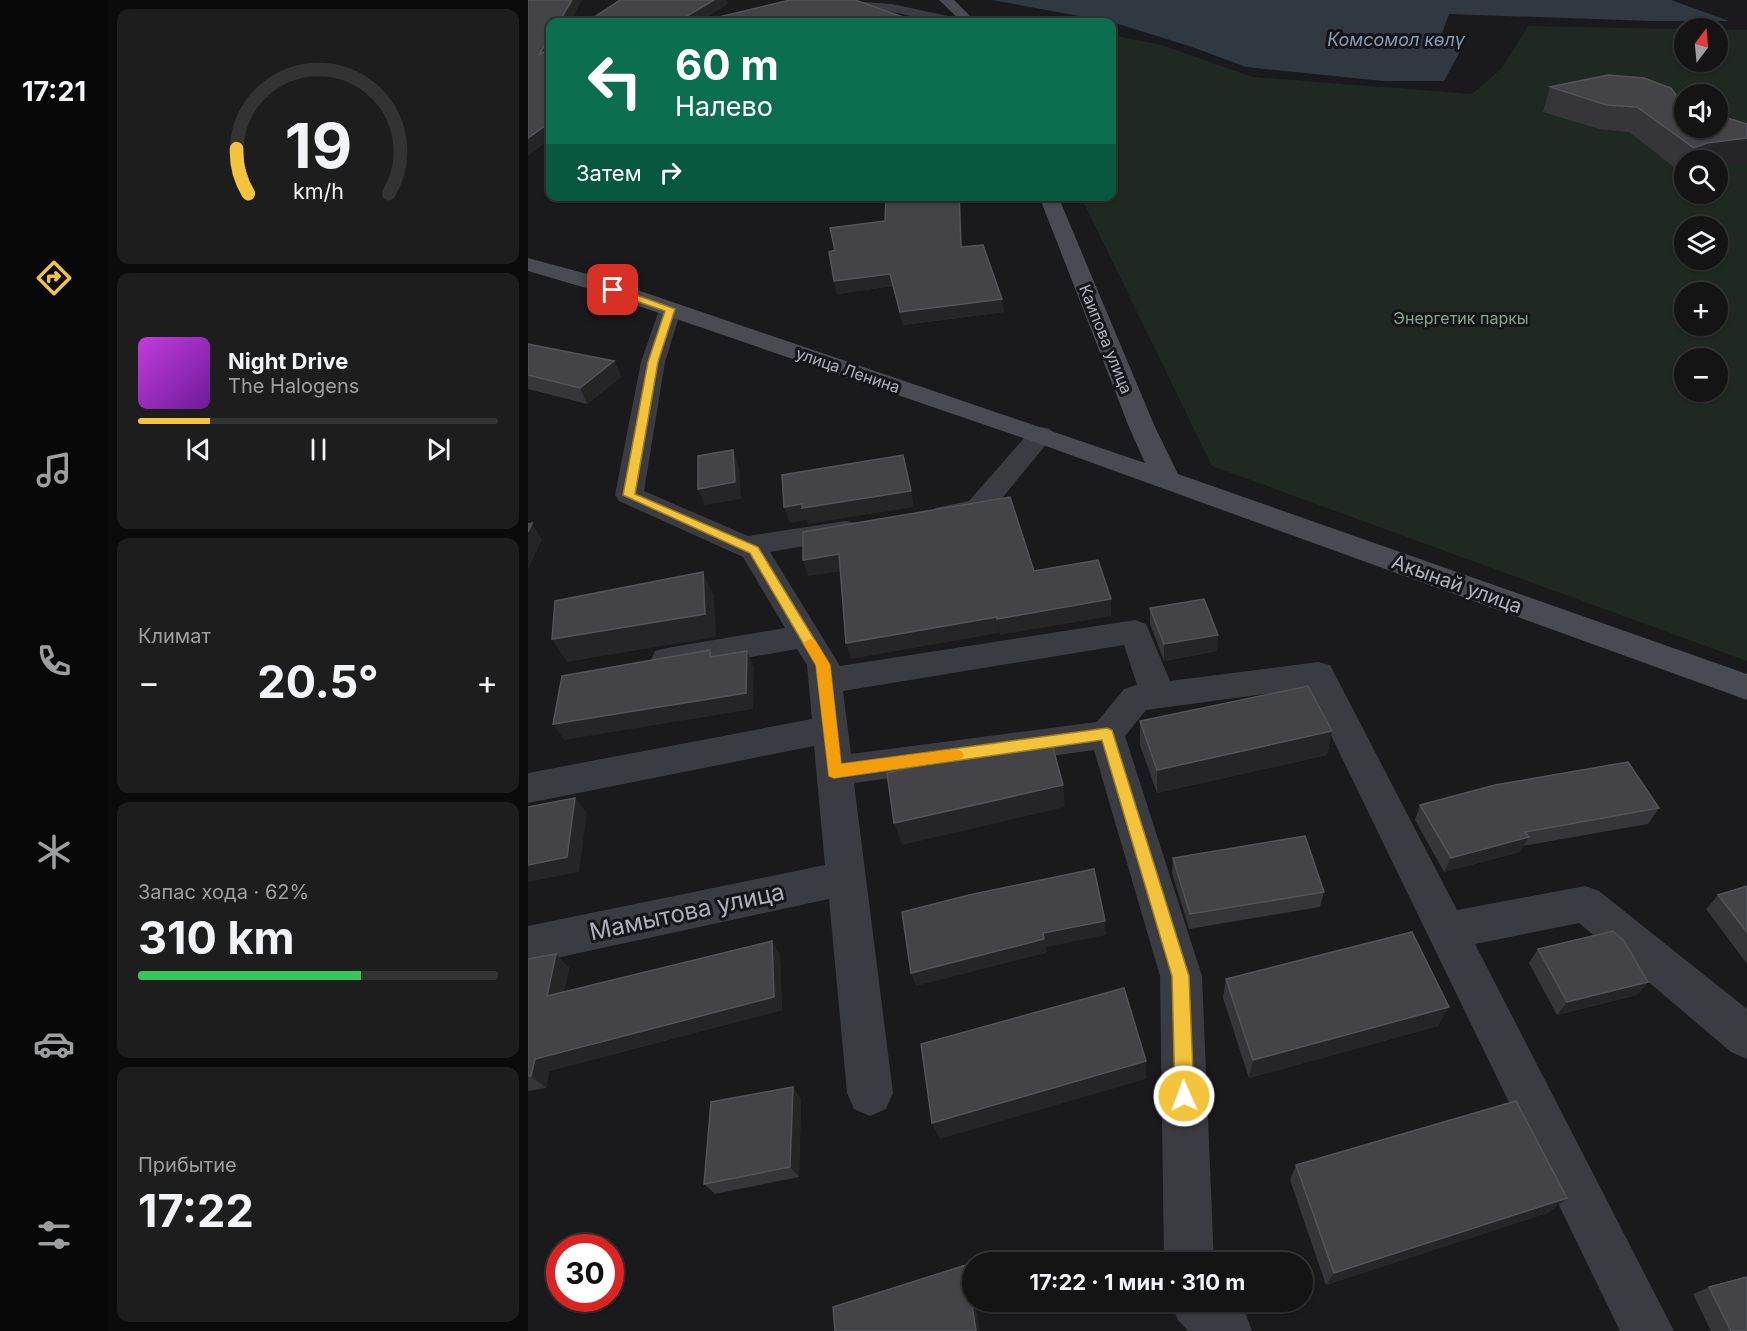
<!DOCTYPE html>
<html lang="ru">
<meta charset="utf-8">
<style>
:root{--surface:#141415;--page:#1d1d1e;--text:#f1f3f6;--muted:#9d9ea0;--line:#333334;--accent:#f3c43b}
body{margin:0;font-family:Inter,sans-serif;background:var(--page);color:var(--text);height:100vh;display:flex;flex-direction:column;font-size:22px;white-space:nowrap}
*{box-sizing:border-box;margin:0}
p{font-size:20px;color:var(--muted)}
.icon{flex:none;width:33px;height:33px;fill:none;stroke:currentColor;stroke-width:2;stroke-linecap:round;stroke-linejoin:round}
.map{position:relative;flex:1;overflow:hidden}
.side{display:flex;flex-direction:column;gap:9px;padding:9px;background:#0b0b0c;width:420px}
.side>*{flex:none}
.top-card{position:absolute;left:18px;top:18px;width:570px;height:183px;border-radius:12px;box-shadow:0 2px 4px #0004,0 0 0 2px var(--line);background:#0b6e4f;color:#fff;overflow:hidden}
.needle{width:39px;rotate:16deg}
.controls{position:absolute;left:1146px;top:18px;display:grid;gap:12px}
.controls a{display:grid;place-items:center;width:54px;height:54px;border-radius:50%;background:var(--surface);box-shadow:0 2px 4px #0004,0 0 0 2px var(--line);font-size:30px}
.speed{position:absolute;left:18px;top:1234px;display:flex;gap:12px;font-size:30px;font-weight:700;text-align:center}
.speed>*{display:grid;place-content:center;width:78px;height:78px;border-radius:50%;background:var(--surface);box-shadow:0 2px 4px #0004,0 0 0 2px var(--line);line-height:1}
.speed .limit{border:9px solid #d22;background:#fff;color:#111}
.pin{position:absolute;display:grid;place-items:center;width:51px;height:51px;color:#fff;margin:-26px;border-radius:12px;box-shadow:0 3px 9px #0006}
.me{position:absolute;width:66px;margin:-33px;rotate:358deg;stroke-linejoin:round;filter:drop-shadow(0 0 4px #0008)}
.turn{display:flex;align-items:center;gap:21px;height:126px;padding:0 30px;font-size:27px}
.turn .icon{width:78px;height:78px;stroke-width:2.5}
.turn b{display:block;font-size:42px;line-height:51px}
.then{display:flex;align-items:center;height:57px;padding:0 30px;background:#0003;gap:12px;font-size:22px}
.big{font-size:45px;font-weight:700;line-height:1.1}
.side .card{flex:1;display:flex;flex-direction:column;justify-content:center;gap:9px;min-width:0;padding:0 21px;border-radius:12px;background:var(--page)}
.side .dial{align-items:center;gap:0}
.dial svg{height:156px;overflow:visible;fill:none;stroke:var(--line);stroke-width:7;stroke-linecap:round;text-anchor:middle}
.dial text{fill:var(--text);stroke:none}
.song{display:flex;align-items:center;gap:18px}
.cover{width:72px;height:72px;border-radius:9px;background:linear-gradient(135deg,hsl(290 70% 55%),hsl(280 70% 35%))}
.played{height:6px;border-radius:3px;background:linear-gradient(90deg,var(--accent) 20%,var(--line) 20%)}
.keys{display:flex;justify-content:space-around;direction:ltr}
.heat{display:flex;justify-content:space-between;align-items:center;font-size:33px;direction:ltr}
.charge{height:9px;border-radius:4px;background:linear-gradient(90deg,#34c759 62%,var(--line) 0)}
.trip{position:absolute;left:434px;top:1252px;width:351px;height:60px;border-radius:30px;background:var(--surface);box-shadow:0 2px 4px #0004,0 0 0 2px var(--line);font-weight:700;line-height:60px;text-align:center}
main{display:flex;flex:1;min-height:0}
.tabs{display:flex;flex-direction:column;width:108px;justify-content:space-around;align-items:center;background:#080808;color:var(--muted)}
.tabs .icon{width:42px;height:42px}
.tabs .selected{color:var(--accent)}
.tabs b{font-size:27px;color:var(--text)}
.map>svg:first-child{display:block}
</style>
<main>
<nav class="tabs">
<b>17:21</b>
<svg class="icon selected" aria-label="directions" viewBox="0 0 24 24"><path d="M12 3l9 9-9 9-9-9zM9 14v-3h6M13 9l2 2-2 2"/></svg>
<svg class="icon" aria-label="music" viewBox="0 0 24 24"><path d="M9 18V5l10-2v13"/><circle cx="6" cy="18" r="3"/><circle cx="16" cy="16" r="3"/></svg>
<svg class="icon" aria-label="phone" viewBox="0 0 24 24"><path d="M5 4h4l2 5-3 2q2 4 5 5l2-3 5 2v4C11 20 4 13 5 4z"/></svg>
<svg class="icon" aria-label="climate" viewBox="0 0 24 24"><path d="M12 3v18M4 7l16 10M4 17L20 7"/></svg>
<svg class="icon" aria-label="car" viewBox="0 0 24 24"><path d="M5 17H2v-5l4-1 3-4h7l3 4 3 1v5h-3M9 17h6M6 11h13"/><circle cx="7" cy="17" r="2"/><circle cx="17" cy="17" r="2"/></svg>
<svg class="icon" aria-label="filters" viewBox="0 0 24 24"><path d="M4 7h16M4 17h16"/><circle cx="9" cy="7" r="2"/><circle cx="15" cy="17" r="2"/></svg>
</nav>
<section class="side">
<div class="card dial"><svg viewBox="0 0 100 80">
<path d="M14 69A42 42 0 1 1 86 69"/>
<path d="M14 69A42 42 0 0 1 8 46" stroke="#f3c43b"/>
<text x="50" y="56" font-size="32" font-weight="700">19</text>
<text x="50" y="72" font-size="11">km/h</text>
</svg></div>
<div class="card">
<div class="song"><i class="cover"></i><div><b>Night Drive</b><p>The Halogens</p></div></div>
<div class="played"></div>
<div class="keys"><svg class="icon" aria-label="previous" viewBox="0 0 24 24"><path d="M18 5L8 12l10 7zM5 5v14"/></svg><svg class="icon" aria-label="pause" viewBox="0 0 24 24"><path d="M8 5v14M16 5v14"/></svg><svg class="icon" aria-label="next" viewBox="0 0 24 24"><path d="M6 5l10 7-10 7zM19 5v14"/></svg></div>
</div>
<div class="card"><p>Климат</p>
<div class="heat"><a>−</a><b class="big">20.5°</b><a>+</a></div>
</div>
<div class="card"><p>Запас хода · 62%</p><b class="big">310 km</b><div class="charge"></div></div>
<div class="card"><p>Прибытие</p><b class="big">17:22</b></div>
</section>
<div class="map">
<svg width="1219" height="1331" viewBox="0 0 1219 1331">
<rect width="100%" height="100%" fill="#1a1a1c"/>
<path fill="#202822" fill-rule="evenodd" d="M 1000,26 L 1156,29 L 1156,62 L 1190,62 L 1190,30 L 1219,30 L 1219,661 L 684,466 L 553,197 L 584,196 L 584,35 L 633,45 L 725,77 L 944,94 L 974,68 ZM 1156,94 L 1190,94 L 1190,128 L 1156,128 ZM 1156,160 L 1190,160 L 1190,194 L 1156,194 ZM 1156,226 L 1190,226 L 1190,260 L 1156,260 ZM 1156,292 L 1190,292 L 1190,326 L 1156,326 ZM 1156,358 L 1190,358 L 1190,392 L 1156,392 Z"/>
<path fill="#303841" d="M 464,0 L 1143,0 L 1201,21 L 1124,21 L 921,14 L 912,39 L 936,44 L 916,81 L 855,81 L 718,67 L 664,47 L 584,22 Z"/>
<g fill="none" stroke-linecap="round" stroke-linejoin="round">
<path fill="#3b3c42" fill-rule="evenodd" d="M 321,1 L 364,4 L 434,19 L 436,22 L 412,22 L 364,12 L 316,8 L 314,5 Z
M 142,303 L 150,305 L 153,310 L 137,362 L 116,491 L 220,536 L 318,521 L 328,523 L 332,530 L 328,537 L 242,552 L 312,666 L 607,620 L 618,624 L 642,681 L 790,662 L 802,665 L 929,910 L 1057,886 L 1071,891 L 1219,1009 L 1219,1059 L 1203,1052 L 1051,923 L 947,944 L 1146,1331 L 1092,1331 L 780,688 L 618,710 L 597,736 L 674,976 L 686,1263 L 636,1263 L 632,976 L 566,750 L 326,783 L 365,1093 L 358,1109 L 342,1116 L 326,1109 L 319,1093 L 301,899 L 0,964 L 0,926 L 297,865 L 286,746 L 0,803 L 0,773 L 284,719 L 279,665 L 269,649 L 139,672 L 127,669 L 123,660 L 127,651 L 139,648 L 257,628 L 215,557 L 91,501 L 87,495 L 113,362 L 131,310 L 134,305 ZM 596,645 L 609,685 L 596,689 L 569,722 L 323,754 L 315,691 Z
M 513,427 L 522,429 L 526,435 L 460,515 L 417,523 L 407,520 L 403,514 L 407,508 L 441,501 L 504,429 Z
M 642,1302 L 706,1302 L 717,1312 L 724,1331 L 660,1331 L 650,1320 Z"/>
<path fill="#494a52" fill-rule="evenodd" d="M 411,0 L 426,0 L 448,22 L 434,22 Z
M 511,196 L 530,196 L 627,427 L 650,474 L 1219,674 L 1219,700 L 504,441 L 58,288 L 0,271 L 0,258 L 74,278 L 617,463 L 601,427 Z"/>
</g>
<path fill="#36363a" d="M 1022,87 L 1156,106 L 1190,160 L 1156,160 L 1156,173 L 1155,174 L 1101,132 L 1071,129 L 1015,112 Z
M 183,196 L 239,196 L 230,203 Z
M 358,196 L 432,196 L 434,247 L 476,312 L 375,325 L 365,286 L 309,294 L 306,281 L 307,250 L 357,221 Z
M 0,344 L 86,361 L 93,377 L 59,404 L 0,389 Z
M 622,608 L 690,635 L 689,651 L 636,661 L 622,624 Z
M 612,721 L 804,731 L 799,755 L 629,793 L 612,745 Z
M 892,805 L 1131,808 L 1120,824 L 995,846 L 992,852 L 916,872 L 887,820 Z
M 645,858 L 796,892 L 792,907 L 661,929 L 644,873 Z
M 1219,886 L 1219,964 L 1178,909 L 1190,895 Z
M 1010,949 L 1120,982 L 1109,995 L 1029,1015 L 1001,963 Z
M 28,954 L 41,968 L 36,992 L 252,955 L 254,1010 L 21,1071 L 18,1088 L 0,1091 L 0,959 Z
M 698,979 L 910,1026 L 721,1078 L 695,998 Z
M 273,1099 L 271,1177 L 187,1194 L 176,1184 Z
M 768,1165 L 1022,1212 L 798,1285 L 762,1180 Z
M 1181,1287 L 1219,1331 L 1183,1331 L 1165,1294 Z"/>
<path fill="#252528" d="M 44,0 L 54,0 L 42,22 L 31,22 Z
M 186,0 L 199,0 L 200,4 L 171,22 L 149,22 Z
M 22,36 L 22,56 L 11,55 Z
M 22,122 L 22,139 L 0,156 L 0,138 Z
M 1219,138 L 1219,163 L 1190,166 L 1190,160 L 1161,160 L 1166,148 L 1179,143 Z
M 228,196 L 239,196 L 230,203 Z
M 431,196 L 432,196 L 435,260 L 433,247 Z
M 362,274 L 365,286 L 309,294 L 306,281 Z
M 474,299 L 476,312 L 375,325 L 372,312 Z
M 86,361 L 93,377 L 59,404 L 52,388 Z
M 205,450 L 211,467 L 213,499 L 177,505 L 170,489 Z
M 375,455 L 386,507 L 280,524 L 278,520 L 262,523 L 256,507 Z
M 4,523 L 14,540 L 0,569 L 0,532 Z
M 311,554 L 316,571 L 280,576 L 275,560 Z
M 175,572 L 186,596 L 188,637 L 39,662 L 24,639 Z
M 583,599 L 583,616 L 472,635 L 469,619 Z
M 469,617 L 471,633 L 323,659 L 318,643 Z
M 690,635 L 689,651 L 636,661 L 636,644 Z
M 219,651 L 226,667 L 225,709 L 36,740 L 25,724 Z
M 804,731 L 799,755 L 629,793 L 629,770 Z
M 535,785 L 537,807 L 374,845 L 366,823 Z
M 47,798 L 59,813 L 51,872 L 0,882 L 0,865 Z
M 1001,837 L 992,852 L 916,872 L 923,858 Z
M 577,921 L 578,935 L 518,947 L 518,953 L 388,986 L 383,973 L 515,933 Z
M 244,941 L 252,955 L 254,1010 L 21,1071 L 18,1088 L 3,1076 L 7,1059 Z
M 28,954 L 41,968 L 33,1009 L 19,996 Z
M 1120,982 L 1109,995 L 1029,1015 L 1039,1002 Z
M 921,1007 L 910,1026 L 721,1078 L 725,1060 Z
M 618,1061 L 618,1079 L 412,1139 L 404,1123 Z
M 265,1087 L 273,1099 L 271,1177 L 262,1167 Z
M 1039,1198 L 1022,1212 L 798,1285 L 806,1273 Z
M 438,1265 L 443,1273 L 444,1281 L 444,1302 L 447,1302 L 452,1331 L 448,1331 Z"/>
<path fill="#434348" stroke="#53545a" stroke-width="1.5" d="M 0,0 L 44,0 L 31,22 L 22,22 L 22,36 L 11,55 L 22,48 L 22,122 L 0,138 Z
M 92,0 L 186,0 L 149,22 L 59,22 Z
M 262,0 L 327,0 L 389,22 L 170,22 Z
M 1080,75 L 1116,78 L 1143,88 L 1156,106 L 1156,128 L 1190,128 L 1190,115 L 1219,124 L 1219,138 L 1179,143 L 1166,148 L 1109,107 L 1079,105 L 1022,87 Z
M 358,196 L 431,196 L 433,247 L 455,245 L 474,299 L 372,312 L 362,274 L 306,281 L 301,252 L 307,250 L 302,228 L 357,221 Z
M 0,344 L 86,361 L 52,388 L 0,375 Z
M 205,450 L 207,482 L 170,489 L 170,456 Z
M 375,455 L 383,491 L 274,508 L 274,504 L 256,507 L 254,475 Z
M 482,497 L 506,571 L 570,560 L 583,599 L 469,619 L 469,617 L 318,643 L 311,554 L 275,560 L 275,532 Z
M 4,523 L 0,532 L 0,524 Z
M 175,572 L 177,614 L 24,639 L 27,601 Z
M 676,599 L 690,635 L 636,644 L 622,608 Z
M 182,650 L 182,657 L 219,651 L 218,693 L 25,724 L 34,676 Z
M 780,686 L 804,731 L 629,770 L 612,721 Z
M 522,737 L 535,785 L 366,823 L 359,773 Z
M 1100,762 L 1131,808 L 997,832 L 1001,837 L 923,858 L 892,805 L 967,785 Z
M 47,798 L 39,857 L 0,865 L 0,807 Z
M 777,836 L 796,892 L 662,914 L 645,858 Z
M 566,869 L 577,921 L 515,933 L 516,939 L 383,973 L 374,912 L 441,895 Z
M 1219,886 L 1219,932 L 1190,895 Z
M 1085,931 L 1096,941 L 1120,982 L 1039,1002 L 1010,949 Z
M 884,932 L 921,1007 L 725,1060 L 698,979 Z
M 244,941 L 246,997 L 7,1059 L 3,1076 L 0,1076 L 0,959 L 28,954 L 19,996 Z
M 596,988 L 618,1061 L 404,1123 L 393,1044 Z
M 265,1087 L 262,1167 L 176,1184 L 183,1102 Z
M 988,1101 L 1039,1198 L 806,1273 L 768,1165 Z
M 438,1265 L 448,1331 L 307,1331 L 305,1307 Z
M 1219,1277 L 1219,1331 L 1203,1331 L 1181,1287 Z"/>
<path fill="#f3c43b" stroke="#9e7f26" stroke-width="1.5" d="M 82,288 L 89,288 L 147,309 L 130,362 L 107,494 L 230,547 L 302,665 L 313,764 L 579,728 L 584,730 L 661,976 L 666,1096 L 663,1102 L 656,1105 L 649,1102 L 647,1096 L 644,976 L 574,740 L 306,778 L 301,776 L 288,665 L 222,553 L 95,495 L 120,362 L 137,311 L 82,292 Z"/>
<path fill="#f59e0b" d="M 282,639 L 287,640 L 302,665 L 313,764 L 428,749 L 433,751 L 436,755 L 433,759 L 306,778 L 301,776 L 288,665 L 275,643 Z"/>
<g text-anchor="middle" stroke-width="6" stroke-linejoin="round" paint-order="stroke">
<g font-size="16" fill="#84a789" stroke="#151518">
<text x="933" y="324">Энергетик паркы</text>
</g>
<g font-size="16" fill="#adb0bc" stroke="#151518">
<text transform="translate(578 339) rotate(68)" y="6">Каипова улица</text>
<text transform="translate(320 370) rotate(19)" y="6">улица Ленина</text>
</g>
<g font-size="18" font-style="italic" fill="#849bb6" stroke="#151518">
<text x="868" y="46">Комсомол көлү</text>
</g>
<g font-size="20" fill="#adb0bc" stroke="#151518">
<text transform="translate(929 584) rotate(20)" y="7">Акынай улица</text>
</g>
<g font-size="24" fill="#adb0bc" stroke="#151518">
<text transform="translate(159 912) rotate(-12)" y="8">Мамытова улица</text>
</g>
</g>
</svg>
<div class="controls">
<a><svg class="needle" viewBox="-14 -14 28 28"><path d="M0-13l5 13h-10z" fill="#e53935"/><path d="M0 13l5-13h-10z" fill="#9d9ea0"/></svg></a>
<a><svg class="icon" aria-label="sound" viewBox="0 0 24 24"><path d="M4 9h4l5-4v14l-5-4H4zM17 9q2 3 0 6"/></svg></a>
<a><svg class="icon" aria-label="search" viewBox="0 0 24 24"><circle cx="10" cy="10" r="6"/><path d="M15 15l6 6"/></svg></a>
<a><svg class="icon" aria-label="layers" viewBox="0 0 24 24"><path d="M12 4l9 5-9 5-9-5zM3 14l9 5 9-5"/></svg></a>
<a>+</a>
<a>−</a>
</div>
<div class="speed"><div class="limit">30</div></div>
<div class="pin" style="left:85px;top:290px;background:#d93025"><svg class="icon" aria-label="arrive" viewBox="0 0 24 24"><path d="M6 21V4h12l-3 4 3 4H6"/></svg></div>
<svg class="me" style="left:656px;top:1096px" viewBox="-20 -20 40 40"><circle r="17" fill="#f3c43b" stroke="#fff" stroke-width="3"/><path d="M0-11L8 9 0 5-8 9z" fill="#fff"/></svg>
<div class="trip">17:22 · 1 мин · 310 m</div>
<div class="top-card">
<div class="turn"><svg class="icon" aria-label="left" viewBox="0 0 24 24"><path d="M17 20v-9H6M10 6l-5 5 5 5"/></svg><div><b>60 m</b>Налево</div></div>
<div class="then">Затем<svg class="icon" aria-label="right" viewBox="0 0 24 24"><path d="M7 20v-9h11M14 6l5 5-5 5"/></svg></div>
</div>
</div>
</main>
